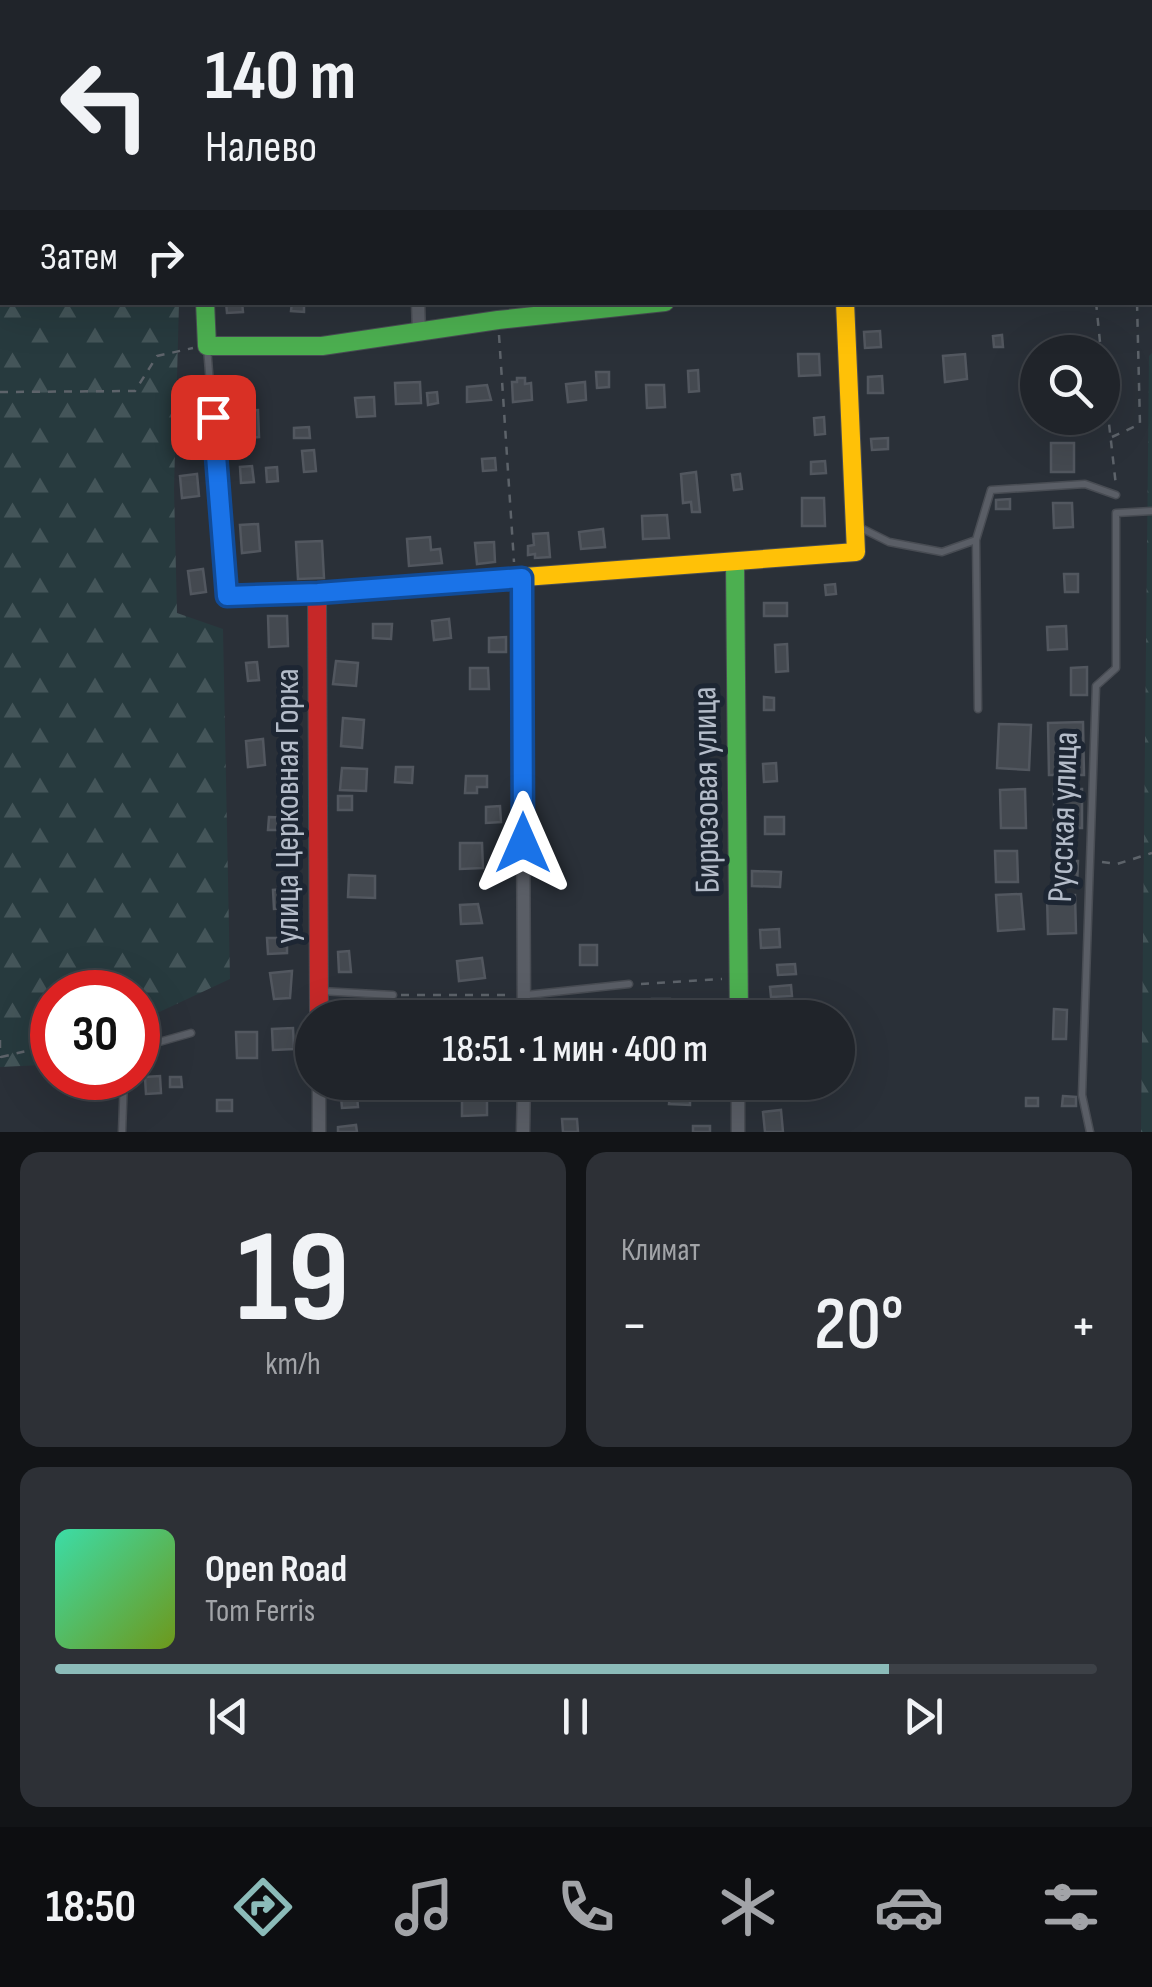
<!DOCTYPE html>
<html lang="ru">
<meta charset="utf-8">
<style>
:root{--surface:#20242a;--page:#2d3036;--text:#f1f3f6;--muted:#a2a4a8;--line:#3d4147;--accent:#8bbbb9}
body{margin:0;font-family:"Sofia Sans Condensed",sans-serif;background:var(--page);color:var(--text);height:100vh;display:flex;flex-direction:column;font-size:38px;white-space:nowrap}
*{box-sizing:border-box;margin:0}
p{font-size:32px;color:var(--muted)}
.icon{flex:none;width:55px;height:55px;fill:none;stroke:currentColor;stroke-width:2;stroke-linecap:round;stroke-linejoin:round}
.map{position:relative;height:1132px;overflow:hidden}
.panel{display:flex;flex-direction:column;gap:20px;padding:20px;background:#121417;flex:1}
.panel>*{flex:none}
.guide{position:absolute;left:0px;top:0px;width:1152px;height:305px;box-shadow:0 10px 40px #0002,0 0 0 2px var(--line);background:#20242a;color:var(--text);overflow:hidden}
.controls{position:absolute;left:1020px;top:335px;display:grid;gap:20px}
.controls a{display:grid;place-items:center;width:100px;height:100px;border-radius:50%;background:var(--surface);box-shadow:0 10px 40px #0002,0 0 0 2px var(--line);font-size:50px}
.speed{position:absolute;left:30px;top:970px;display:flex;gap:20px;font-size:50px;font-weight:700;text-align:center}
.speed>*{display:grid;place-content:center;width:130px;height:130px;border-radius:50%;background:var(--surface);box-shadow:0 10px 40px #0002,0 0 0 2px var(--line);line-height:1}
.speed .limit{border:15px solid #d22;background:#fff;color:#111}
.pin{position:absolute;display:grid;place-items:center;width:85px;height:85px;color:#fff;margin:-42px;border-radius:20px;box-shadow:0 5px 15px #0006}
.me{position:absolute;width:110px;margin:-55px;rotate:0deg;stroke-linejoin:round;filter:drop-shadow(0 0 8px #0008)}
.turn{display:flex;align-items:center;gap:35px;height:210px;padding:0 40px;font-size:45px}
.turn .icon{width:130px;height:130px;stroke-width:2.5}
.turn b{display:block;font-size:70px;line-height:85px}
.then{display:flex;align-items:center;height:95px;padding:0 40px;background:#0003;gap:20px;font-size:38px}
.big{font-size:75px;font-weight:600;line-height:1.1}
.panel .card{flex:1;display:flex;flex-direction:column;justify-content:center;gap:15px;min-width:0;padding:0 35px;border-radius:20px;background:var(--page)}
.panel .dial{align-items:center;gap:0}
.dial b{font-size:130px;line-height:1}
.song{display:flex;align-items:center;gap:30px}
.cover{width:120px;height:120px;border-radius:15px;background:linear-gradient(135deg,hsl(160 70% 55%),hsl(80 70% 35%))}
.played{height:10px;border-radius:5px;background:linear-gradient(90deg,var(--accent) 80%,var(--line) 80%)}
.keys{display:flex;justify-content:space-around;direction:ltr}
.heat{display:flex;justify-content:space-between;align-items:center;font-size:55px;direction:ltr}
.panel .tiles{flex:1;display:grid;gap:20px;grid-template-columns:1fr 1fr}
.card:last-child{grid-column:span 2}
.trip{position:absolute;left:295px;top:1000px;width:560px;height:100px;border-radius:50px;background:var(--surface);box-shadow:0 10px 40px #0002,0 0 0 2px var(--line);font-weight:600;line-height:100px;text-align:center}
.dock{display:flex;height:160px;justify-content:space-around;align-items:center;background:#0d0e11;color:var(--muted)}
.dock .icon{width:70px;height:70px}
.dock .on{color:var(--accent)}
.dock b{font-size:45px;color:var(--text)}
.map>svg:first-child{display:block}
</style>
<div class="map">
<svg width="1152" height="1132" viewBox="0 0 1152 1132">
<defs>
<pattern id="forest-firs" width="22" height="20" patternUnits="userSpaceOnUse" patternTransform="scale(2.5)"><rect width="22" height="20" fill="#273a3e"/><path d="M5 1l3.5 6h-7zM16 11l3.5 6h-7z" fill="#445559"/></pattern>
</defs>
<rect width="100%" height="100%" fill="#2a3038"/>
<path fill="url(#forest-firs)" d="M 0,0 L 77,2 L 2,2 L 2,302 L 179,303 L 174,489 L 177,613 L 223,629 L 230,979 L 138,1022 L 138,992 L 52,992 L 52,1061 L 43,1065 L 0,1067 Z
M 1152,353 L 1152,1132 L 1141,1132 L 1149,356 Z"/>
<path fill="#444950" stroke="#52575f" stroke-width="2.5" d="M 226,302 L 242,302 L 243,312 L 227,313 Z
M 292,302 L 304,302 L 304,312 L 291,311 Z
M 880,331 L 881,347 L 865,348 L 864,332 Z
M 1002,335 L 1003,347 L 994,347 L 993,336 Z
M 798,354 L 819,354 L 820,375 L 799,376 Z
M 965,354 L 967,379 L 945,382 L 943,356 Z
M 698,370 L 699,391 L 689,392 L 688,371 Z
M 596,372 L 609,372 L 609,387 L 597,388 Z
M 882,376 L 883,393 L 868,393 L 868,377 Z
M 517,378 L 525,378 L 525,384 L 531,383 L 532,400 L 513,402 L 512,382 L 517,382 Z
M 420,382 L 421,403 L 396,404 L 395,383 Z
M 585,382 L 586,400 L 568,402 L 566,384 Z
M 487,385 L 491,400 L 467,402 L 467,387 Z
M 646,385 L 664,385 L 665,407 L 647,408 Z
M 437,392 L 438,403 L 428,405 L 427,393 Z
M 374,397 L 375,416 L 357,417 L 355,398 Z
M 258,410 L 259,437 L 236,439 L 235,411 Z
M 824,417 L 825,434 L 815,435 L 814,418 Z
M 309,427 L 310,438 L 294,438 L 294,428 Z
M 888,438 L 888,449 L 872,450 L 871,439 Z
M 1051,443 L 1074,443 L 1074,472 L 1051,472 Z
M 314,450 L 316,471 L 304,472 L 302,451 Z
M 495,458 L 496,470 L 483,471 L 482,459 Z
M 825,461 L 826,473 L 811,474 L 811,462 Z
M 252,466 L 254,482 L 241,483 L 240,467 Z
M 277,467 L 278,481 L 267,482 L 266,468 Z
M 696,472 L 700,512 L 692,512 L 691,502 L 683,503 L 681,474 Z
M 197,474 L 199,496 L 182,498 L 180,476 Z
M 740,474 L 742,489 L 734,490 L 732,475 Z
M 802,498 L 824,498 L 825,526 L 802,526 Z
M 1010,499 L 1010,509 L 996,509 L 996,500 Z
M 1053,503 L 1072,503 L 1073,527 L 1054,528 Z
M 667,515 L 669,538 L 643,539 L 642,516 Z
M 258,524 L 260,551 L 242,553 L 240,525 Z
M 603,529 L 605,547 L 581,549 L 579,532 Z
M 548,533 L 550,557 L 535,558 L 535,554 L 528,555 L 528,546 L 534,545 L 533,534 Z
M 430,537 L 431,550 L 440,549 L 442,563 L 409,566 L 407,539 Z
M 322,541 L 324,578 L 298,579 L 296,542 Z
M 494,542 L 495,562 L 477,564 L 475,543 Z
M 203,569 L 206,592 L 191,594 L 188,571 Z
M 1064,574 L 1078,574 L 1078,592 L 1065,592 Z
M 835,584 L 836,594 L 826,595 L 825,585 Z
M 764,603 L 787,603 L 787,616 L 764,616 Z
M 268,616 L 287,616 L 288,646 L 269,647 Z
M 449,619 L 451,638 L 434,640 L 432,621 Z
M 373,624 L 392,624 L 391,639 L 373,638 Z
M 1066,626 L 1067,649 L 1048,650 L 1047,627 Z
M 506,637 L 506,652 L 489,652 L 489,638 Z
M 787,644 L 788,671 L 776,672 L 775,645 Z
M 336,661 L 358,663 L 356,686 L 333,684 Z
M 257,662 L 259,680 L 248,681 L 246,663 Z
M 1087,667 L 1087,695 L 1071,695 L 1071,668 Z
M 470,668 L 488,668 L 489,689 L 470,689 Z
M 764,697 L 774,698 L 774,710 L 764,710 Z
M 343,718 L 364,720 L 362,748 L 341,746 Z
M 1083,722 L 1084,775 L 1049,775 L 1048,723 Z
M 999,724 L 1031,725 L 1029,770 L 997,768 Z
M 263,739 L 265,765 L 248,767 L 246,741 Z
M 776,763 L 777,781 L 764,782 L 763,764 Z
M 396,767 L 413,767 L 412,783 L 395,782 Z
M 342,768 L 367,769 L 366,791 L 340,790 Z
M 466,776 L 487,776 L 487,787 L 477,787 L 477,793 L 465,793 Z
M 1025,789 L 1026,828 L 1001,828 L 1000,790 Z
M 1054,789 L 1082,789 L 1082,828 L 1054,828 Z
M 338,796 L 352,796 L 352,810 L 338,810 Z
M 500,806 L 501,822 L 486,823 L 486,807 Z
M 269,817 L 292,818 L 292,830 L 268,830 Z
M 765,817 L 784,817 L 784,834 L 765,834 Z
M 460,843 L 482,843 L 483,868 L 460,869 Z
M 284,848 L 285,857 L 293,856 L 294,868 L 277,869 L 276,849 Z
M 995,851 L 1017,851 L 1018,882 L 996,882 Z
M 1062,861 L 1078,861 L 1077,885 L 1061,885 Z
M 752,871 L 781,872 L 780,887 L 752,886 Z
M 349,875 L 375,876 L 375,898 L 348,897 Z
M 285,889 L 286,908 L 274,909 L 273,890 Z
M 1021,894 L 1024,929 L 998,931 L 996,895 Z
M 1075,895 L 1076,933 L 1048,934 L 1047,896 Z
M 478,904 L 482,923 L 461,924 L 460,905 Z
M 779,929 L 780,947 L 761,948 L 760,930 Z
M 267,938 L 287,938 L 287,953 L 268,954 Z
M 580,945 L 597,945 L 597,965 L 580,965 Z
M 349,951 L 351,972 L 339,972 L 338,952 Z
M 482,958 L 485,978 L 459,981 L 457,961 Z
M 795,964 L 796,974 L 778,975 L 777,965 Z
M 292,971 L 290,998 L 274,999 L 270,973 Z
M 791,985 L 792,996 L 771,997 L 770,987 Z
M 652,999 L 670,999 L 671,1018 L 652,1018 Z
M 385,1001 L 401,1002 L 401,1014 L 384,1014 Z
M 339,1003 L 361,1004 L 361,1018 L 338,1018 Z
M 502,1008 L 516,1008 L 517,1018 L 502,1018 Z
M 1054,1009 L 1067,1010 L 1066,1039 L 1053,1039 Z
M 293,1028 L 294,1049 L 273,1050 L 272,1029 Z
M 236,1032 L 257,1032 L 257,1058 L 237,1058 Z
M 160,1076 L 161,1093 L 146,1094 L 145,1077 Z
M 170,1077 L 181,1077 L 182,1087 L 170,1087 Z
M 635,1082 L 655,1082 L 656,1096 L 636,1097 Z
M 765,1082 L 785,1082 L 785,1091 L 766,1093 Z
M 670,1094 L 690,1094 L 690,1105 L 669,1104 Z
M 487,1095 L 487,1115 L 462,1116 L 462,1096 Z
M 357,1096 L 358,1107 L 342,1108 L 341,1097 Z
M 1063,1096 L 1076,1097 L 1076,1106 L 1062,1106 Z
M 1026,1098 L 1038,1098 L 1038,1106 L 1026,1106 Z
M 217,1100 L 232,1100 L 232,1111 L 217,1111 Z
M 781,1110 L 783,1132 L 765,1132 L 763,1112 Z
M 562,1119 L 577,1119 L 578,1132 L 563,1132 Z
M 356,1125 L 357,1132 L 338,1132 L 338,1127 Z
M 693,1126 L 710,1126 L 710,1132 L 693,1132 Z"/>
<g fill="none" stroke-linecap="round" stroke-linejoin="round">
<g stroke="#484c53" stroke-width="9">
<path id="lane" d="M 207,347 L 227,596 L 315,593
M 857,526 L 889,542 L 942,552 L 976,540 L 991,490 L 1085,484 L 1116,495
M 976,540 L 978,709
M 320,991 L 393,995
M 526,995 L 629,984
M 138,1048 L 191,1033
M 122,1132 L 124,1078
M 1090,1132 L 1082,1095 L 1096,686 L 1116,668 L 1116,513 L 1152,511"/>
</g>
<g stroke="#484c53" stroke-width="15">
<path id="street" d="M 191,0 L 191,2
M 407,0 L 407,2
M 620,0 L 620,2
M 835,0 L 835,2
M 1043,0 L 1043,2
M 418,302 L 419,333
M 522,578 L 524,1018
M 319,1082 L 319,1132
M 523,1132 L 524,1082
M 738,1132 L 738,1082"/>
</g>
<g stroke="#484c53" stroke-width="20">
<path id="fast" d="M 205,302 L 207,346 L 322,346 L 498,320 L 665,302
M 735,562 L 739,1018"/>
</g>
<g stroke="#484c53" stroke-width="20">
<path id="slow" d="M 511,578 L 856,552 L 845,302"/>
</g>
<g stroke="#484c53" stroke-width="20">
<path id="jam" d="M 319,1018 L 317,593 L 511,578"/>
</g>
<path stroke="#5d636a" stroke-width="2.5" stroke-dasharray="8 8" stroke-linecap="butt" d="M 60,0 L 62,2
M 1151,0 L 1152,30
M 1150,73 L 1152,48
M 0,184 L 2,180
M 1096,302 L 1101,352
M 499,335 L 514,562
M 1102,361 L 1116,486
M 0,392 L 135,391 L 157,356 L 193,348
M 1112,437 L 1140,424 L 1137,302
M 1102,862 L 1117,864 L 1152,853
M 641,984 L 722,979
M 401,995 L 513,995
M 0,1040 L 0,1058
M 1,1057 L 52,1045"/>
<use href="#lane" stroke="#5a5e66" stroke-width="6"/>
<use href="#street" stroke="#5a5e66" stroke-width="12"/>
<use href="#fast" stroke="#4caf50" stroke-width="18"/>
<use href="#slow" stroke="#ffc107" stroke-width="18"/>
<use href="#jam" stroke="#c62828" stroke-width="18"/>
</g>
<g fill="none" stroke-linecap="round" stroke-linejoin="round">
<g stroke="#114b97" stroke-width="25">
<path id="route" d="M 213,417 L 227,596 L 318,593 L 522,578 L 523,843"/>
</g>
<use href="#route" stroke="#1a73e8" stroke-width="18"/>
</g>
<g text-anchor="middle" stroke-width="10" stroke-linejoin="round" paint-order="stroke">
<g font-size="35" fill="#b4bcc9" stroke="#1d2633">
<text transform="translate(705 790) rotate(-91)" y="12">Бирюзовая улица</text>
<text transform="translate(286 806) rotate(-90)" y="12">улица Церковная Горка</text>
<text transform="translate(1062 817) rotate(-88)" y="12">Русская улица</text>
</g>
</g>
</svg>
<div class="controls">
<a><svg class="icon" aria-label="search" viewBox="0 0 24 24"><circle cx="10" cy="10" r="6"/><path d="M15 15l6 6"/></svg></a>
</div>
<div class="speed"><div class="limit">30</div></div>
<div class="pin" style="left:213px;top:417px;background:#d93025"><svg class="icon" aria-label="arrive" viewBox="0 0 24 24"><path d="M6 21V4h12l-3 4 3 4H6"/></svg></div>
<svg class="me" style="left:523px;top:843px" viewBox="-20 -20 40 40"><path d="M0-17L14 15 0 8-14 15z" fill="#1a73e8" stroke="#fff" stroke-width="4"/></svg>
<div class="trip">18:51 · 1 мин · 400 m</div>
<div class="guide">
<div class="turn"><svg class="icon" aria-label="left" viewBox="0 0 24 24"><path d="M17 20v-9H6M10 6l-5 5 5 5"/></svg><div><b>140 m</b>Налево</div></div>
<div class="then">Затем<svg class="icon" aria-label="right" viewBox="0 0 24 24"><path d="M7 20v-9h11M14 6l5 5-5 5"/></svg></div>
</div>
</div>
<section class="panel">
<div class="tiles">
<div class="card dial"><b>19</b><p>km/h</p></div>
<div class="card"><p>Климат</p>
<div class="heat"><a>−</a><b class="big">20°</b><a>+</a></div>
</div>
<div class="card">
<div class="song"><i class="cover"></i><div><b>Open Road</b><p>Tom Ferris</p></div></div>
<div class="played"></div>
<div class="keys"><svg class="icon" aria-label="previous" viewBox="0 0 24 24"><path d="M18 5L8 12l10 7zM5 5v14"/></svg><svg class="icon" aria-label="pause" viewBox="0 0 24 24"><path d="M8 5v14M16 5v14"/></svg><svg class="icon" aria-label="next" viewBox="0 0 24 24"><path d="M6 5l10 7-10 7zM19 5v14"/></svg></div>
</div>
</div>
</section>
<nav class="dock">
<b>18:50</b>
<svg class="icon on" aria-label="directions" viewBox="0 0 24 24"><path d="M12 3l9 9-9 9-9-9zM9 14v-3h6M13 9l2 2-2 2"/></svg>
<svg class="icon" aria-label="music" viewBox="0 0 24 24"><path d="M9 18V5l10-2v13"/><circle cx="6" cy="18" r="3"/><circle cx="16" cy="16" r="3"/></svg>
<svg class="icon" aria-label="phone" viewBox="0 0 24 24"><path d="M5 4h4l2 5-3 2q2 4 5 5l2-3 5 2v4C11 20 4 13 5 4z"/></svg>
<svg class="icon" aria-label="climate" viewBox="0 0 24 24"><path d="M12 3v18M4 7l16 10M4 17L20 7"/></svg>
<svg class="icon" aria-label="car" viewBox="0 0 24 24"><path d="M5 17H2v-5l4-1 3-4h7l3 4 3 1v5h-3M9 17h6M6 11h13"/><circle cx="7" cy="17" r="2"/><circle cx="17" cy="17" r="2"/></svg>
<svg class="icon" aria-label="filters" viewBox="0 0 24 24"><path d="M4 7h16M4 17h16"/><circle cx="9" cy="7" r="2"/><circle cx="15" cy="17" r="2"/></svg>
</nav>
